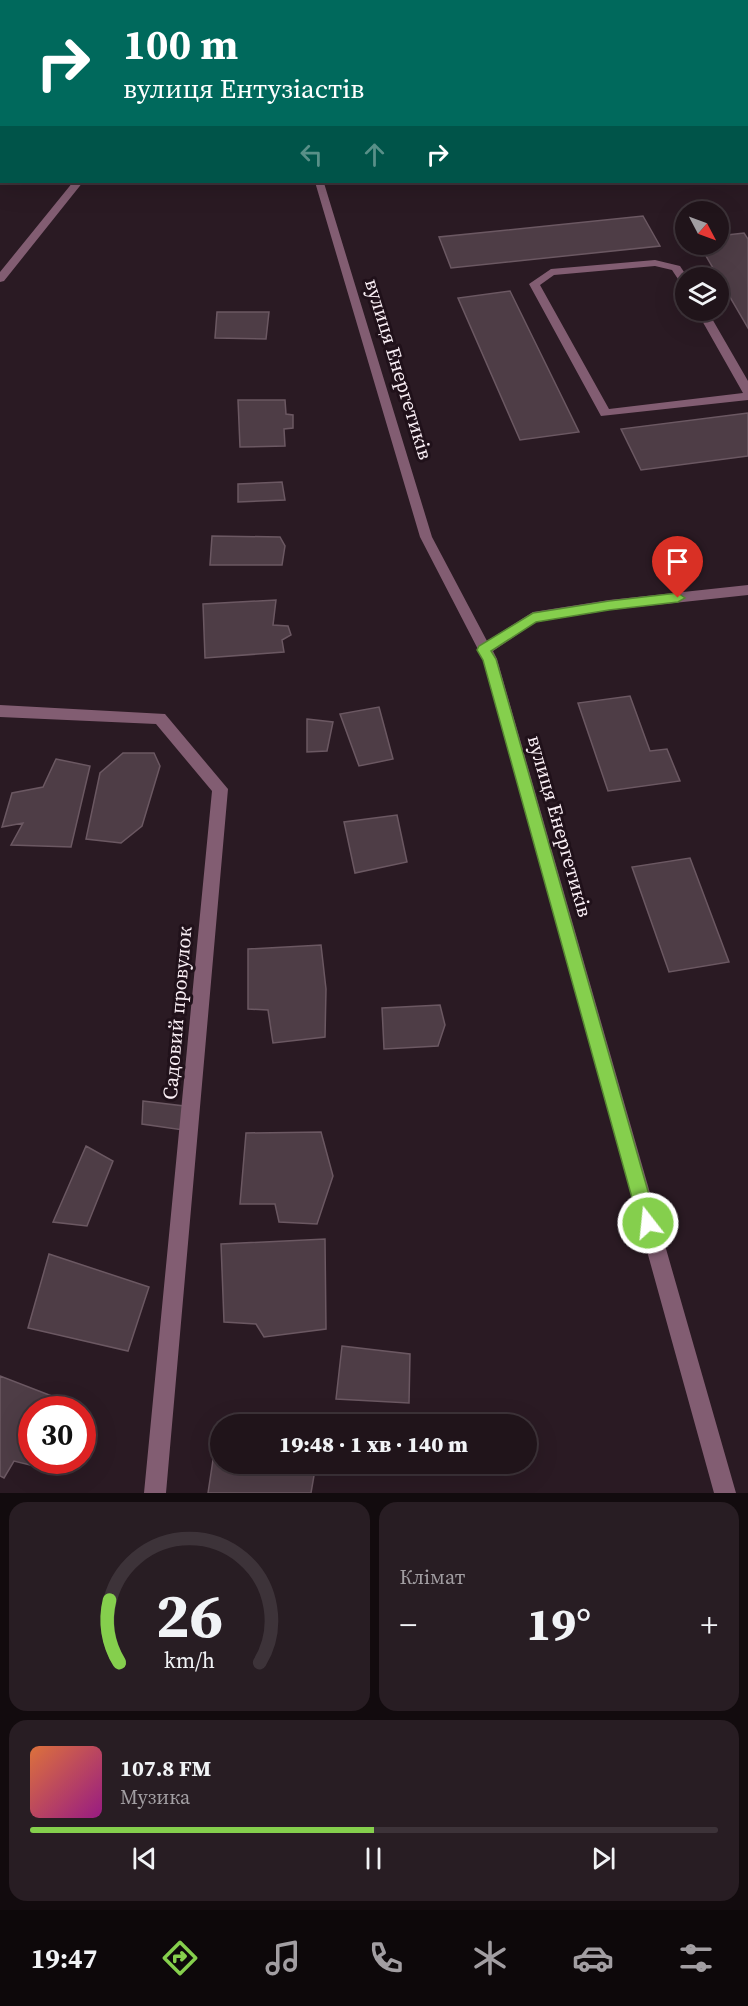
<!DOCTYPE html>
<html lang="uk">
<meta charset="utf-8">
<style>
:root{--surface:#20141a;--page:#281d23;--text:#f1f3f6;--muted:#a29ea2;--line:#3d3339;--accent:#85cf4d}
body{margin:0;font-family:"Source Serif 4",serif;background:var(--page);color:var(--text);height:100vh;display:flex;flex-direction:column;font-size:22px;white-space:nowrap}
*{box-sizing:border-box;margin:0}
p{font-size:20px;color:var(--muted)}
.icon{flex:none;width:33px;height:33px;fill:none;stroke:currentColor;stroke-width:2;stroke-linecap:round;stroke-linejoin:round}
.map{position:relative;height:1493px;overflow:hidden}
.panel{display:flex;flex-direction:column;gap:9px;padding:9px;background:#120b0e;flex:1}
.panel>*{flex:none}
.top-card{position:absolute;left:0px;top:0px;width:748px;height:183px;box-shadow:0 6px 24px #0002,0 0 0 2px var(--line);background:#00695c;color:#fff;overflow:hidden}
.needle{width:39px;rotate:131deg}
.tools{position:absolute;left:675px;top:201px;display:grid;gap:12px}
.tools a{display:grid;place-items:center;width:54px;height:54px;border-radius:50%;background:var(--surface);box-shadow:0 6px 24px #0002,0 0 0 2px var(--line);font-size:30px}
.speed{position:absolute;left:18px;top:1396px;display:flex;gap:12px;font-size:30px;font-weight:700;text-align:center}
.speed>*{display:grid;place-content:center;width:78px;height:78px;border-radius:50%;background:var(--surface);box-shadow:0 6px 24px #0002,0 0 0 2px var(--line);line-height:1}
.speed .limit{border:9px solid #d22;background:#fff;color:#111}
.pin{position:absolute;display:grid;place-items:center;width:51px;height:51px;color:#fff;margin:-62px -26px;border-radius:50% 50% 50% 0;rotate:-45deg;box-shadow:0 0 6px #0007}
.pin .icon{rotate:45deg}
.me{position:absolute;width:66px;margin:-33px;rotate:344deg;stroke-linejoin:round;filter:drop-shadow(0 0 4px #0008)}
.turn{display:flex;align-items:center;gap:21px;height:126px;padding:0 24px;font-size:27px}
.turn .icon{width:78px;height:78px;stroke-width:2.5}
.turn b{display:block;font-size:42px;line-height:51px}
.lanes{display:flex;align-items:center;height:57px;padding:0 24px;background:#0003;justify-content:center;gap:30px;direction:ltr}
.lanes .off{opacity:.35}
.big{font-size:45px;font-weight:800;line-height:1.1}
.panel .card{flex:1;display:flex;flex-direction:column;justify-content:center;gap:9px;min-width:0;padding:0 21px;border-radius:18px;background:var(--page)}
.panel .dial{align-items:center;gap:0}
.dial svg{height:156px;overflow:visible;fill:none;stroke:var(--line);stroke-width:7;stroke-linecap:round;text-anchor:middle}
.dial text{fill:var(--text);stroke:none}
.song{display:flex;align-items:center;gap:18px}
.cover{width:72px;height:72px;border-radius:9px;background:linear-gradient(135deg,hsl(20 70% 55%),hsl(310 70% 35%))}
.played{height:6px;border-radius:3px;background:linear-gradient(90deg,var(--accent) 50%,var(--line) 50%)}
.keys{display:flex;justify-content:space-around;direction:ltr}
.heat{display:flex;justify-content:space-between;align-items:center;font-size:33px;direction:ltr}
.panel .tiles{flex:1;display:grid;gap:9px;grid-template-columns:1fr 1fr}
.card:last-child{grid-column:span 2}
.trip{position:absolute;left:210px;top:1414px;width:327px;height:60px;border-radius:30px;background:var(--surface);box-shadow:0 6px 24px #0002,0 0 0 2px var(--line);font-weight:800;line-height:60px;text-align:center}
.dock{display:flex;height:96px;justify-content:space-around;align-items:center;background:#0d080a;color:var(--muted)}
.dock .icon{width:42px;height:42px}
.dock .active{color:var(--accent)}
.dock b{font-size:27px;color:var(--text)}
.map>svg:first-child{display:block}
</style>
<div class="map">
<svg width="748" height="1493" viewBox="0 0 748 1493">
<rect width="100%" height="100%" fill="#2a1a23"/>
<path fill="#4e3d46" stroke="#6b5862" stroke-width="1.5" d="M 643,216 L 660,246 L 451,268 L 439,237 Z
M 744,233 L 748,239 L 748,328 L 699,244 L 718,244 L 718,236 Z
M 510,291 L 579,432 L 520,440 L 458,298 Z
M 217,312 L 269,312 L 266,339 L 215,338 Z
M 238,400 L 285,400 L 286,414 L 293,415 L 293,428 L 284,429 L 285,446 L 240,447 Z
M 748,413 L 748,456 L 641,470 L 621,429 Z
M 282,482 L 285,500 L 238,502 L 238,484 Z
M 212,536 L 280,537 L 285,546 L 282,565 L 210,565 Z
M 276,600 L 273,625 L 288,626 L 291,635 L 282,640 L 284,652 L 205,658 L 203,604 Z
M 630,696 L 650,751 L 667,749 L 680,781 L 608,791 L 578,703 Z
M 379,707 L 393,759 L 359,766 L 340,714 Z
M 307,719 L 333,722 L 327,751 L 307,752 Z
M 123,753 L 154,753 L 160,766 L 142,826 L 121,843 L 86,839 L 100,773 Z
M 56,759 L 90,766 L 71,847 L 11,845 L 23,823 L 2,827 L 12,793 L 43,787 Z
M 397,815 L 407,862 L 355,873 L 344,822 Z
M 690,858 L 729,962 L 669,972 L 632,867 Z
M 321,945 L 326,989 L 325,1037 L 273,1043 L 268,1010 L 248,1009 L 248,949 Z
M 440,1005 L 445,1025 L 438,1046 L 384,1049 L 382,1008 Z
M 143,1101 L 184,1106 L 183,1130 L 142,1124 Z
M 321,1132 L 333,1176 L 317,1224 L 279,1222 L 275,1204 L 240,1204 L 246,1133 Z
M 86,1146 L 113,1161 L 87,1226 L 53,1222 Z
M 325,1239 L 326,1329 L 264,1337 L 256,1324 L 224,1322 L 221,1244 Z
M 49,1254 L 149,1287 L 128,1351 L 28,1328 Z
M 342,1346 L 410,1354 L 409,1403 L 336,1399 Z
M 0,1376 L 75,1405 L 73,1410 L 32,1410 L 32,1461 L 54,1461 L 51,1470 L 14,1461 L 4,1478 L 0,1476 Z
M 218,1427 L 220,1427 L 220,1464 L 316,1464 L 311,1493 L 208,1493 Z"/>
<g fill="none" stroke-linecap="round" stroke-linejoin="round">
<path fill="#825d72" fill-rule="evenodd" d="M 747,101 L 748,101 L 748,107 L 747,107 Z
M 655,260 L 680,266 L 688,278 L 686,278 L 686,286 L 682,285 L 672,270 L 655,266 L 554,275 L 540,285 L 609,409 L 743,393 L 696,310 L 707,310 L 748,381 L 748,400 L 601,416 L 529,284 L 551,269 Z"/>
<path fill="#825d72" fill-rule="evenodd" d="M 218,0 L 226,0 L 217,2 Z
M 681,0 L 689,0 L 690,2 L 682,2 Z
M 747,35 L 748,35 L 748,39 L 747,39 Z
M 747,90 L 748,91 L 748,98 L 747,97 Z
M 73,182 L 83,182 L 4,281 L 0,282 L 0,272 Z
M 315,182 L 324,183 L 432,537 L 487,641 L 533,612 L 609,600 L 748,585 L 748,595 L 609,610 L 536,622 L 493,651 L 497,659 L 736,1493 L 714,1493 L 483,659 L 420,537 Z
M 0,705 L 165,714 L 228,789 L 166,1493 L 144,1493 L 212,791 L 156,724 L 0,717 Z"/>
</g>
<path fill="#85cf4d" stroke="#568732" stroke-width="1.5" d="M 678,593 L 685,598 L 678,602 L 609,610 L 536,622 L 491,651 L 496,659 L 657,1223 L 655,1229 L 648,1232 L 642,1229 L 639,1223 L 483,660 L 477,650 L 479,646 L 533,613 L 609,601 Z"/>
<g text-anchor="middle" stroke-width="6" stroke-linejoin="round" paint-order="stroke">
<g font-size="20" fill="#faeff5" stroke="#20111a">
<text transform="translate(399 369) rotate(73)" y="7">вулиця Енергетиків</text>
<text transform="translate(560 826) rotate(74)" y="7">вулиця Енергетиків</text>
<text transform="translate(177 1013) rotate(-85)" y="7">Садовий провулок</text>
</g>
</g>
</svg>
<div class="tools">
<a><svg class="needle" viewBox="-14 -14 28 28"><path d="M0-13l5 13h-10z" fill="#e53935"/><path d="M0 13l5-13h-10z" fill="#a29ea2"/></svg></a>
<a><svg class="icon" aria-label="layers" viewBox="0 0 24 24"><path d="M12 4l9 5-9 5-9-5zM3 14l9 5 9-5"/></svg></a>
</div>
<div class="speed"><div class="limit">30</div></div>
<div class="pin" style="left:678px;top:598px;background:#d93025"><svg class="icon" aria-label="arrive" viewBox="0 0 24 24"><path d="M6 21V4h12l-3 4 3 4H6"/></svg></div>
<svg class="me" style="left:648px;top:1223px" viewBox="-20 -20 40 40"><circle r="17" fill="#85cf4d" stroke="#fff" stroke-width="3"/><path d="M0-11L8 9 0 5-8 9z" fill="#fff"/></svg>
<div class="trip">19:48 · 1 хв · 140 m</div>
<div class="top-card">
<div class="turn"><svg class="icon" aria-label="right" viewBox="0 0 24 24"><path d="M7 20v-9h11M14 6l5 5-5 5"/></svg><div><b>100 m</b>вулиця Ентузіастів</div></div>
<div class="lanes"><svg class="icon off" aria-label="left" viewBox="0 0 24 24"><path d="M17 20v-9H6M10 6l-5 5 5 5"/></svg><svg class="icon off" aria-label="ahead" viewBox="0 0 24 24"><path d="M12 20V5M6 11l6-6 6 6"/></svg><svg class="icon" aria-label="right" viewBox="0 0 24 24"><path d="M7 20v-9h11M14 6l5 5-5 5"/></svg></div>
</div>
</div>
<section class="panel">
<div class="tiles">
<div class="card dial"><svg viewBox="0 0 100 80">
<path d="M14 69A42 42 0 1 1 86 69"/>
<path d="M14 69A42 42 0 0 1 9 37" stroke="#85cf4d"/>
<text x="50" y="56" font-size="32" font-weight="700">26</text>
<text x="50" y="72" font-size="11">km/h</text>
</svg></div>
<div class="card"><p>Клімат</p>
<div class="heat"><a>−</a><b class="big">19°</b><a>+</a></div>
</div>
<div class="card">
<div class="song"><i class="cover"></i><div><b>107.8 FM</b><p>Музика</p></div></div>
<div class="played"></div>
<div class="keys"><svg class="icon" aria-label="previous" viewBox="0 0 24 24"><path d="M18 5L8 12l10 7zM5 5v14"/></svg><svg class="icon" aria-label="pause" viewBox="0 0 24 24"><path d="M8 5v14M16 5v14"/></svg><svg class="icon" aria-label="next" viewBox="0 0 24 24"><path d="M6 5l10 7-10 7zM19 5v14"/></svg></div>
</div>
</div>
</section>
<nav class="dock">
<b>19:47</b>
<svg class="icon active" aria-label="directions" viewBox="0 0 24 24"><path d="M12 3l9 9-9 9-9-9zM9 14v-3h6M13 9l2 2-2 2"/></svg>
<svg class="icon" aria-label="music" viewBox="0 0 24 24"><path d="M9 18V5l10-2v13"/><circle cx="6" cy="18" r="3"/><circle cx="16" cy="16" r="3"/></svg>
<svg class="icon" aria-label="phone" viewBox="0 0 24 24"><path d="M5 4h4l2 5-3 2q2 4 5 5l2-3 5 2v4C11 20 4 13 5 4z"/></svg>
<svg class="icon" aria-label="climate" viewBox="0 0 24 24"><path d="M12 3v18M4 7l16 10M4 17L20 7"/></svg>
<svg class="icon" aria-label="car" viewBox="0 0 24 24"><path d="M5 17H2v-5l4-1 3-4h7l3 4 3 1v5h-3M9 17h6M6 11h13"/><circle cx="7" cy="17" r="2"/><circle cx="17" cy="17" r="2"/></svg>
<svg class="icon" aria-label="filters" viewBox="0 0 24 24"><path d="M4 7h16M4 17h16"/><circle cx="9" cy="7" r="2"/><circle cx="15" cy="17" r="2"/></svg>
</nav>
